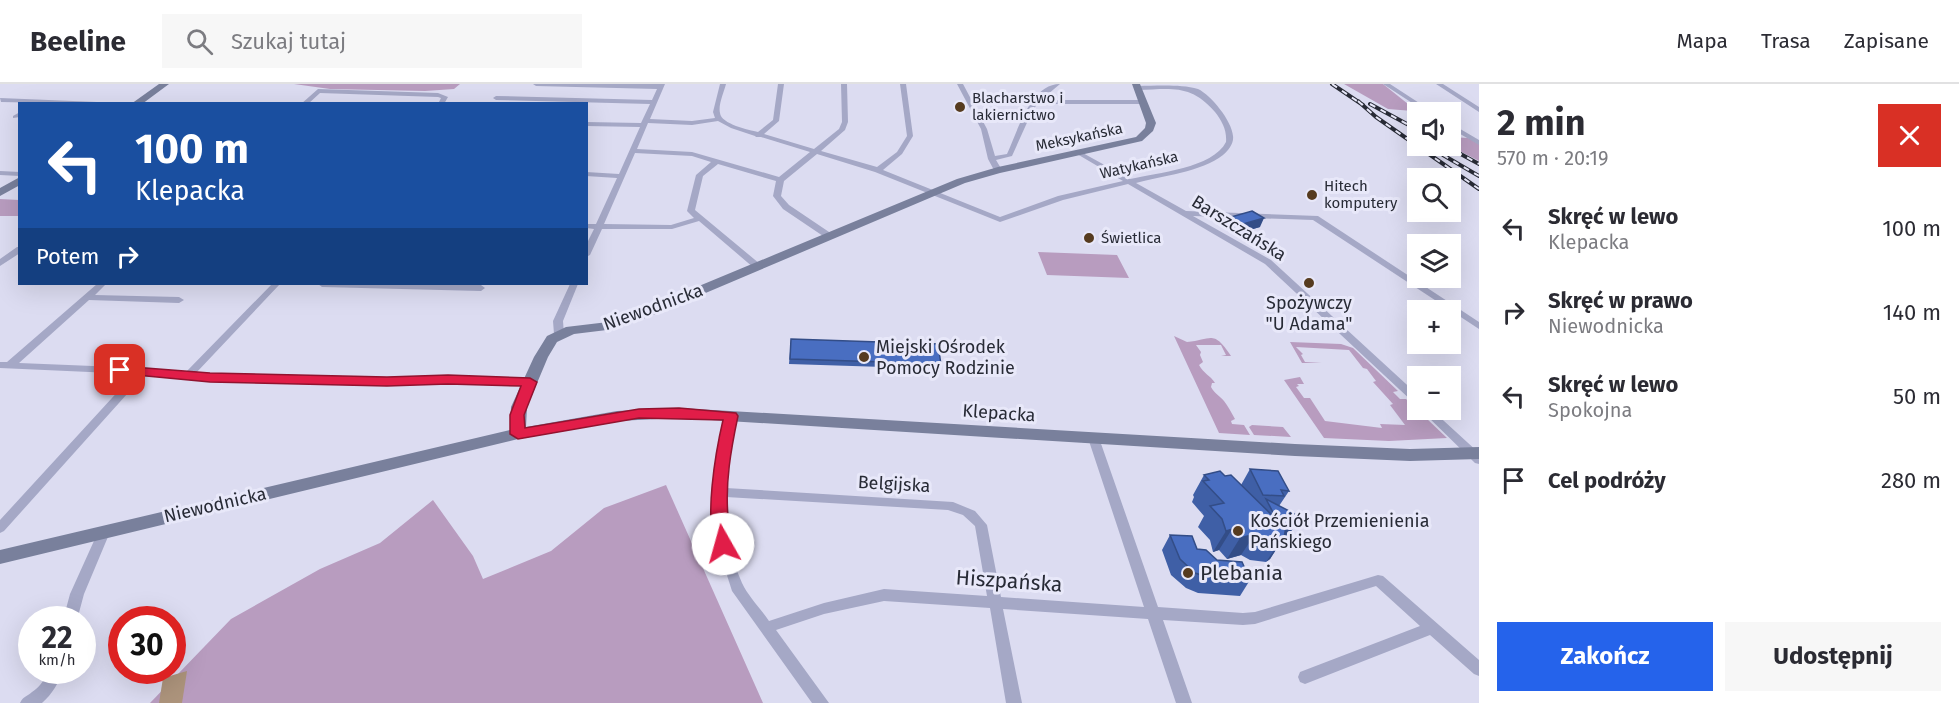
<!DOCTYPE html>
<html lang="pl">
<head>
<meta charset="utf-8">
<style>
  body { margin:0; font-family:"Fira Sans",sans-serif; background:#f7f7f7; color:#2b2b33; height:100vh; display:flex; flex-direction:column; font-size:22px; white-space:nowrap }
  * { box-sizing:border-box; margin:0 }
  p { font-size:20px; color:#7c7c81 }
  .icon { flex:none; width:33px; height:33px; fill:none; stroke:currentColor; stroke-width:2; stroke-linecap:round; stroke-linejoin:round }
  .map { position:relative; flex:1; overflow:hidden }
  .drawer { display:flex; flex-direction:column; background:#fff; width:480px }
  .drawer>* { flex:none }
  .banner { position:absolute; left:18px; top:18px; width:570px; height:183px; border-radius:0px; box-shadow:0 6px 24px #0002; background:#1a4fa0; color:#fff; overflow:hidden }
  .buttons { position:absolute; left:1407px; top:18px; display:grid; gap:12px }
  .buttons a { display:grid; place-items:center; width:54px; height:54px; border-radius:0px; background:#fff; box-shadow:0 6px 24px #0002; font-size:30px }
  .speed { position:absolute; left:18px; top:522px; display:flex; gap:12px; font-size:30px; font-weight:700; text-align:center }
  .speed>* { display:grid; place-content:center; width:78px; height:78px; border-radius:50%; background:#fff; box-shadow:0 6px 24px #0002; line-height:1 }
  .speed small { font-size:15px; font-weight:400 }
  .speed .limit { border:9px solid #d22; background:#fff; color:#111 }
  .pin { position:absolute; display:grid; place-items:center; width:51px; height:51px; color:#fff; margin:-26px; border-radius:12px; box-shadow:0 3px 9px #0006 }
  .me { position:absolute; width:66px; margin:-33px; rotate:353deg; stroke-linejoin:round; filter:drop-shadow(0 0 4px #0008) }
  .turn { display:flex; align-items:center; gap:21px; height:126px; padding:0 18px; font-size:27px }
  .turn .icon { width:78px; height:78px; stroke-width:2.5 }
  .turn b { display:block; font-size:42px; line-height:51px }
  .then { display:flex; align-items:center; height:57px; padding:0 18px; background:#0003; gap:12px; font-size:22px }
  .round { display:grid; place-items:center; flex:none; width:63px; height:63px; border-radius:0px; background:#f7f7f7 }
  .headline { display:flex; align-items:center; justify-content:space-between; height:102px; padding:0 18px }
  h1 { font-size:36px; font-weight:700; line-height:45px }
  .button { display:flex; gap:12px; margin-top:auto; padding:12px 18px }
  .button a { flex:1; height:69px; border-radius:0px; background:#2563eb; color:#fff; font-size:24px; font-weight:700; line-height:69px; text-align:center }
  .button a+a { background:#f7f7f7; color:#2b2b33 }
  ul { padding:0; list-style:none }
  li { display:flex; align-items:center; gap:18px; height:84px; padding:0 18px }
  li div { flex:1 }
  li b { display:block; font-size:22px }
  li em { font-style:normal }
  header { display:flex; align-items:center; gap:36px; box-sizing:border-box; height:84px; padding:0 30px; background:#fff; border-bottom:2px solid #e1e1e2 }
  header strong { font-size:28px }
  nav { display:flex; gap:33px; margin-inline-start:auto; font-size:21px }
  .search { width:420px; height:54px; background:#f7f7f7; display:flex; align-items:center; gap:15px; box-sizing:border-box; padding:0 21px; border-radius:0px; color:#7c7c81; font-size:22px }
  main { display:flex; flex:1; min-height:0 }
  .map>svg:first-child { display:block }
  .green { fill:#b89cbf }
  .water { fill:#ad947c }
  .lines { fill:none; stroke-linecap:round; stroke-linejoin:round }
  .street { fill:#a5a8c6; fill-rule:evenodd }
  .secondary { fill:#79809c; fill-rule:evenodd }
  .rail-casing { stroke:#282b36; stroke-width:4 }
  .rail { stroke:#e8e8f9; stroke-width:2; stroke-dasharray:6; stroke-linecap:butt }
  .wall { fill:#3f5fa6 }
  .shaded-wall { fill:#334d87 }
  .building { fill:#496ec1; stroke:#334d87; stroke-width:1.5 }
  .route { fill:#e11d48; stroke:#92132f; stroke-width:1.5 }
  .poi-dot { fill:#563b1f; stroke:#e8e8f9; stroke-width:2 }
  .labels { text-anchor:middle; stroke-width:6; stroke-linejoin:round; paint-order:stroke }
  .far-poi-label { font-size:15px; fill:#282b36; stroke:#e8e8f9; text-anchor:start }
  .far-street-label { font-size:15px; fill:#282b36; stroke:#e8e8f9 }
  .street-label { font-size:18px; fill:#282b36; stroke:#e8e8f9 }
  .poi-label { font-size:18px; fill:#282b36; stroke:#e8e8f9; text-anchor:start }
  .near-poi-label { font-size:21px; fill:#282b36; stroke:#e8e8f9; text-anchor:start }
  .near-street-label { font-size:21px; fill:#282b36; stroke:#e8e8f9 }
</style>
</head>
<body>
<header>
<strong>Beeline</strong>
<div class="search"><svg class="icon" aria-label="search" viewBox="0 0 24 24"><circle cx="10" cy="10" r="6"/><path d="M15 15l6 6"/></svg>Szukaj tutaj</div>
<nav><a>Mapa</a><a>Trasa</a><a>Zapisane</a></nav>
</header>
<main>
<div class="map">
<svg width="1479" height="619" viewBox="0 0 1479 619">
  <rect width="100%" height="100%" fill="#dcdcf1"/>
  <path class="green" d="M 294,0 L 460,0 L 454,5 L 425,7 L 330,5 Z
    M 1344,0 L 1383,0 L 1408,20 L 1425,28 L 1388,25 Z
    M 1451,53 L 1468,54 L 1479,60 L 1479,77 L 1450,62 Z
    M 0,115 L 19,116 L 19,132 L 0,132 Z
    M 1038,168 L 1117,171 L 1129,194 L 1047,191 Z
    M 1174,252 L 1187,258 C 1212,256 1213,245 1231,272 L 1221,272 L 1226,271 L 1221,261 L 1196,261 L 1201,268 L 1200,271 L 1203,278 L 1199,281 C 1204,290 1210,291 1215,299 L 1212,299 L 1211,303 C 1215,310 1220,312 1224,317 C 1228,322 1231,328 1235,335 L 1231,337 L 1232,340 L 1244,341 L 1250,351 L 1219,349 Z
    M 1290,258 L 1341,260 L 1353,264 L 1398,307 L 1393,308 L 1400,315 L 1406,315 L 1447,354 L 1389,357 L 1324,354 L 1284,296 L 1300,293 L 1304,300 L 1297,300 L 1299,302 L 1296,303 L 1304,314 L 1310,314 L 1325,337 L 1382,344 L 1380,340 L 1405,341 L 1390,321 L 1393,320 L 1373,298 L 1376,297 L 1367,285 L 1363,284 L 1349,266 L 1296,263 L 1303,270 L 1301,271 L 1305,278 L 1322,279 L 1302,279 Z
    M 1252,341 L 1283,343 L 1291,353 L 1254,351 L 1249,343 Z
    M 666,401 L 763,619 L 150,619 L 231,535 L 320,485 L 380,459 L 433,416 L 473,472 L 483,495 L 551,467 L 604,424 Z"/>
  <path class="water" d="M 187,587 L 182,619 L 159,619 L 163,594 Z"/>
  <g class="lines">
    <path class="street" d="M 533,0 L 665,0 L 650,35 L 692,37 L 715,34 L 713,28 L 720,0 L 726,0 C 724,8 718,21 720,29 C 721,40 749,46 758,48 L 773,36 L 778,0 L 784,0 L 779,37 L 764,50 L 814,65 L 839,45 L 842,38 L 841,0 L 847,0 L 848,38 L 845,46 L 821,67 L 877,83 L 897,68 L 907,52 L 900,0 L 906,0 L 913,52 L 902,70 L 883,86 L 1000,133 L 1058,112 L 1123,97 L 1077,70 L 1077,68 L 1081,68 L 1130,95 C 1157,89 1213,84 1226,58 C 1227,46 1222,37 1215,28 C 1191,0 1172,5 1138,6 L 1135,4 L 1138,2 C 1156,2 1180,0 1198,5 C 1211,11 1232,37 1233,52 C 1234,59 1229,66 1223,71 C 1202,88 1161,92 1136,99 L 1186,127 L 1318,132 L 1479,238 L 1479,245 L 1313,136 L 1193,132 L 1271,176 L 1418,311 L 1418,320 L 1414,319 L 1265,180 L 1128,100 L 1063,116 L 1000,138 L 875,88 L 817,70 L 784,97 L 781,112 L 789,121 L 832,150 L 832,154 L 826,154 L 783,125 L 773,112 L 776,97 L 718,80 L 703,92 L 695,126 L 760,180 L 760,184 L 754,184 L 699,137 L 672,145 L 602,145 L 590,171 L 586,173 L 586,161 L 594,145 L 586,144 L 586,140 L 596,140 L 617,94 L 586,92 L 586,88 L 619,90 L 640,43 L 586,42 L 586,38 L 641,39 L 650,20 L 496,16 L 493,14 L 496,12 L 652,16 L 657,5 L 536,2 ZM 718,37 L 731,44 L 755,52 L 756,53 L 761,53 L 810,68 L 779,93 L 692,68 L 637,65 L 648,39 L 692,41 ZM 635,69 L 692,72 L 711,78 L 696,91 L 687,127 L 694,134 L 671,141 L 604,140 Z
      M 957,0 L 963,0 L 987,45 L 995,72 L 1007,70 C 1018,47 1030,0 1060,0 L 1041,16 L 1144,16 L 1147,18 L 1144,20 L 1037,20 L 1030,32 L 1012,72 L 996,76 L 1002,86 L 998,88 L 995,88 L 988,75 L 981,45 Z
      M 1383,0 L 1390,0 L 1433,28 L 1426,28 Z
      M 1436,0 L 1443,0 L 1479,23 L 1479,28 Z
      M 318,5 L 438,9 L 448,13 L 444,20 L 438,20 L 441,14 L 438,13 L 320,9 L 308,20 L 301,20 Z
      M 0,14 L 97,18 L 100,20 L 1,18 Z
      M 20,28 L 20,33 L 13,34 L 13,32 Z
      M 1450,39 L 1479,56 L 1479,61 L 1450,44 Z
      M 0,87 L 20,88 L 20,92 L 0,91 Z
      M 17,163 L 20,163 L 20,169 L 0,182 L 0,175 Z
      M 97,200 L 106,200 L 95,211 L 179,213 L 184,216 L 179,219 L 89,216 L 19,279 L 142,284 L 186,288 L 272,200 L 280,200 L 196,289 L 388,295 L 448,292 L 530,295 L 535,298 L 530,301 L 448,298 L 388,301 L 210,296 L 145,290 L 4,447 L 0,449 L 0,436 L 134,290 L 0,284 L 0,278 L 7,278 Z
      M 318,200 L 481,201 L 485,204 L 481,207 L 322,203 Z
      M 570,200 L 578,200 L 563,237 L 564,250 L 559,253 L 554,250 L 553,237 Z
      M 1421,326 L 1432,326 L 1479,369 L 1479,380 L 1475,379 Z
      M 731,328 L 736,332 L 728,368 L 726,404 L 953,418 L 975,427 L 987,441 L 1001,513 L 1144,523 L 1088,354 L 1090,351 L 1098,351 L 1158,523 L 1243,529 L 1255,528 L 1378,491 L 1383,492 L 1479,576 L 1479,592 L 1474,590 L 1430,551 L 1305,600 L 1300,598 L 1298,593 L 1300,588 L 1420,542 L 1376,502 L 1255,540 L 1243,541 L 1163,536 L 1192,619 L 1176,619 L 1148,535 L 1003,525 L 1022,619 L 1006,619 L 990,524 L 884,517 L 824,530 L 776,546 L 829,619 L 812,619 L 732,507 L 717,460 L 713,430 L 716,368 L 726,332 ZM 726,413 L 948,426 L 963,431 L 975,442 L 987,512 L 884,505 L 824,519 L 769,537 C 761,525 748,512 742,499 C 730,472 725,442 726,413 Z
      M 104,443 L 108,445 L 110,448 L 84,510 L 77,536 L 63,536 L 70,510 L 98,448 L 100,445 Z
      M 49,586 L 63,586 C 59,599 52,610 42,619 L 20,619 C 23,612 27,613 32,608 C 40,603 45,595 49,586 Z"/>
    <path class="secondary" d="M 159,0 L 169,0 L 142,20 L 131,20 Z
      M 1132,0 L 1140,0 L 1156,39 L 1153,47 L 1142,57 L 1000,89 L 965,99 L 656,230 L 615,245 L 574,250 L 557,258 L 548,273 L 527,323 L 526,343 L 617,327 L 679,324 L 1295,360 L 1410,365 L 1479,363 L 1479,375 L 1410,377 L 1295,372 L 679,334 L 617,337 L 518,355 L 0,480 L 0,466 L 510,346 L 511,323 L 534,273 L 547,252 L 566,243 L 608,238 L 646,224 L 957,95 L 998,83 L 1136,53 L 1145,44 L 1146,39 Z
      M 20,93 L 20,101 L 0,112 L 0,104 Z"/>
    <g class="rail-casing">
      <path id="rail" d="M 1332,0 L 1363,21
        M 1358,17 L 1376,33 L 1479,105
        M 1370,20 L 1418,46
        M 1446,62 L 1479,80
        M 1443,71 L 1479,92"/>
    </g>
    <use href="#rail" class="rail"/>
  </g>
  <path class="wall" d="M 1231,133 L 1260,143 L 1239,149 L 1227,142 Z
    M 791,255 L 941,281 L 940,286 L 884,283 L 789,280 Z
    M 1250,385 L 1289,407 L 1279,422 L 1295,430 L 1292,435 L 1296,440 L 1282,461 L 1279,461 L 1270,475 L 1266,478 L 1250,476 L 1241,471 L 1227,475 L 1219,466 L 1213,468 L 1210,456 L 1198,443 L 1204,432 L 1192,418 L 1194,413 L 1193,411 L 1204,391 L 1225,392 L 1241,401 Z
    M 1170,451 L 1197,465 L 1250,496 L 1240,512 L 1198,509 L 1186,504 L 1171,491 L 1162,466 Z"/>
  <path class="shaded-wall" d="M 1264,134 L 1260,143 L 1239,149 L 1243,140 Z
    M 1296,440 L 1282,461 L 1279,461 L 1270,475 L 1266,478 L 1280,457 L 1286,442 Z
    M 1232,445 L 1219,466 L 1213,468 L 1226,447 Z
    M 1255,450 L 1241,471 L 1227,475 L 1240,454 Z"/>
  <path class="building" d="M 1252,127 L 1264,134 L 1243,140 L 1231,133 Z
    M 791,255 L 938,260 L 941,281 L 884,278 L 790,275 Z
    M 1250,385 L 1278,387 L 1289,407 L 1281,406 L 1284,412 L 1263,411 Z
    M 1220,387 L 1225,392 L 1231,391 L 1277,436 L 1266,415 L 1295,430 L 1288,431 L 1296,440 L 1286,442 L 1284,454 L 1280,457 L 1264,456 L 1255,450 L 1240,454 L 1232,445 L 1226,447 L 1222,435 L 1210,422 L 1224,419 L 1203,397 L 1209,396 L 1204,391 Z
    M 1170,451 L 1192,452 L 1197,465 L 1206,466 L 1217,476 L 1242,478 L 1250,496 L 1208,493 L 1195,489 L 1180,475 Z"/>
  <path class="route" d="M 120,282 L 210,289 L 387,293 L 448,291 L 530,294 L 537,298 L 524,331 L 525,344 L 639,325 L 679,324 L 736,329 L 738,332 C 731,365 725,399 728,432 C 728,442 734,456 729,465 L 723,467 L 717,465 C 703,438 716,366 723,336 L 639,334 L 518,355 L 510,350 L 510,331 L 521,302 L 448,300 L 387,302 L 210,298 L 115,289 L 113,286 L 115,283 Z"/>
  <g class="poi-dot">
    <circle cx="960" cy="23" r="6"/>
    <circle cx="1312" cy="111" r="6"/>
    <circle cx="1089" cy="154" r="6"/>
    <circle cx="1309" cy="199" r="6"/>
    <circle cx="864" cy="273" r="6"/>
    <circle cx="1238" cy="447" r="6"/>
    <circle cx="1188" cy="489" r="6"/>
  </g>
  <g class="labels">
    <g class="far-poi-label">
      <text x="972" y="19">Blacharstwo i<tspan x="972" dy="17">lakiernictwo</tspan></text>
      <text x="1324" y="107">Hitech<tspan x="1324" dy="17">komputery</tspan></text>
      <text x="1101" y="159">Świetlica</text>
    </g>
    <g class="far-street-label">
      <text transform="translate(1079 53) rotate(-12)" y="5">Meksykańska</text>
      <text transform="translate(1139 81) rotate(-13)" y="5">Watykańska</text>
    </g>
    <g class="street-label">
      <text transform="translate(1239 144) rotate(32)" y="6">Barszczańska</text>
      <text transform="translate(653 223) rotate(-20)" y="6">Niewodnicka</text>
      <text transform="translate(999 329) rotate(4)" y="6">Klepacka</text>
      <text transform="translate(894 400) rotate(3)" y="6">Belgijska</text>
      <text transform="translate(215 421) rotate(-13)" y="6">Niewodnicka</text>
    </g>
    <g class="poi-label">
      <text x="1309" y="225" text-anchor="middle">Spożywczy<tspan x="1309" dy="21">"U Adama"</tspan></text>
      <text x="876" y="269">Miejski Ośrodek<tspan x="876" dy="21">Pomocy Rodzinie</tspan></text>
      <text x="1250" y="443">Kościół Przemienienia<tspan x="1250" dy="21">Pańskiego</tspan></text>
    </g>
    <g class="near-poi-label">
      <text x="1200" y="496">Plebania</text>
    </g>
    <g class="near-street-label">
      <text transform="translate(1009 497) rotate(4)" y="7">Hiszpańska</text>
    </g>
  </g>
</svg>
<div class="buttons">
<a><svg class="icon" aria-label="sound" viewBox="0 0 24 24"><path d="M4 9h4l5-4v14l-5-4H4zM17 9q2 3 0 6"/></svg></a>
<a><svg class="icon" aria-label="search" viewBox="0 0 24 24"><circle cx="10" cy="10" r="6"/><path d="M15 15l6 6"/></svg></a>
<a><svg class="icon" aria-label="layers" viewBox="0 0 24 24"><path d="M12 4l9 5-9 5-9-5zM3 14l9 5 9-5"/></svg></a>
<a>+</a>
<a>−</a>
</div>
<div class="speed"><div>22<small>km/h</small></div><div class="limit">30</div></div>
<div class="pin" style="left:120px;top:286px;background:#d93025"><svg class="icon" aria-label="arrive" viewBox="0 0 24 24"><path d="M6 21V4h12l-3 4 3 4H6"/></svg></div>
<svg class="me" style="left:723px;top:460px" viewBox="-20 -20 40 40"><circle r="19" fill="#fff"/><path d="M0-13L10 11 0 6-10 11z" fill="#e11d48"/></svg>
<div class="banner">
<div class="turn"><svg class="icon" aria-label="left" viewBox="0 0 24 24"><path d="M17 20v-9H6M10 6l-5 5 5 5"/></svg><div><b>100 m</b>Klepacka</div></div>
<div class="then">Potem<svg class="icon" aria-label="right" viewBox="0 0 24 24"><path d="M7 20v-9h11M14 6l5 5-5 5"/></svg></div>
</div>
</div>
<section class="drawer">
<div class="headline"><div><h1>2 min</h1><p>570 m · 20:19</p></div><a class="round" style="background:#d93025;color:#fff"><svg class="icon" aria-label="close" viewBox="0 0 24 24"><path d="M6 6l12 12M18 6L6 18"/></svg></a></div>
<ul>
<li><svg class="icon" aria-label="left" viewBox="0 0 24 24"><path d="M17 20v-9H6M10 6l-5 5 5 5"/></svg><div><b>Skręć w lewo</b><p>Klepacka</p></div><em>100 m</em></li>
<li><svg class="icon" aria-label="right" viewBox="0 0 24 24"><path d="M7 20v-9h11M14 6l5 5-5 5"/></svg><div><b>Skręć w prawo</b><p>Niewodnicka</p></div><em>140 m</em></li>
<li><svg class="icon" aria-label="left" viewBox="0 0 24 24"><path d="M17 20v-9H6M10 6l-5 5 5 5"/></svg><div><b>Skręć w lewo</b><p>Spokojna</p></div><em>50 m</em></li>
<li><svg class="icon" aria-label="arrive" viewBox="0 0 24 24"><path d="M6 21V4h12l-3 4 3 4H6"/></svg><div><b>Cel podróży</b></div><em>280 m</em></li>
</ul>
<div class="button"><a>Zakończ</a><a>Udostępnij</a></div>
</section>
</main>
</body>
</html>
